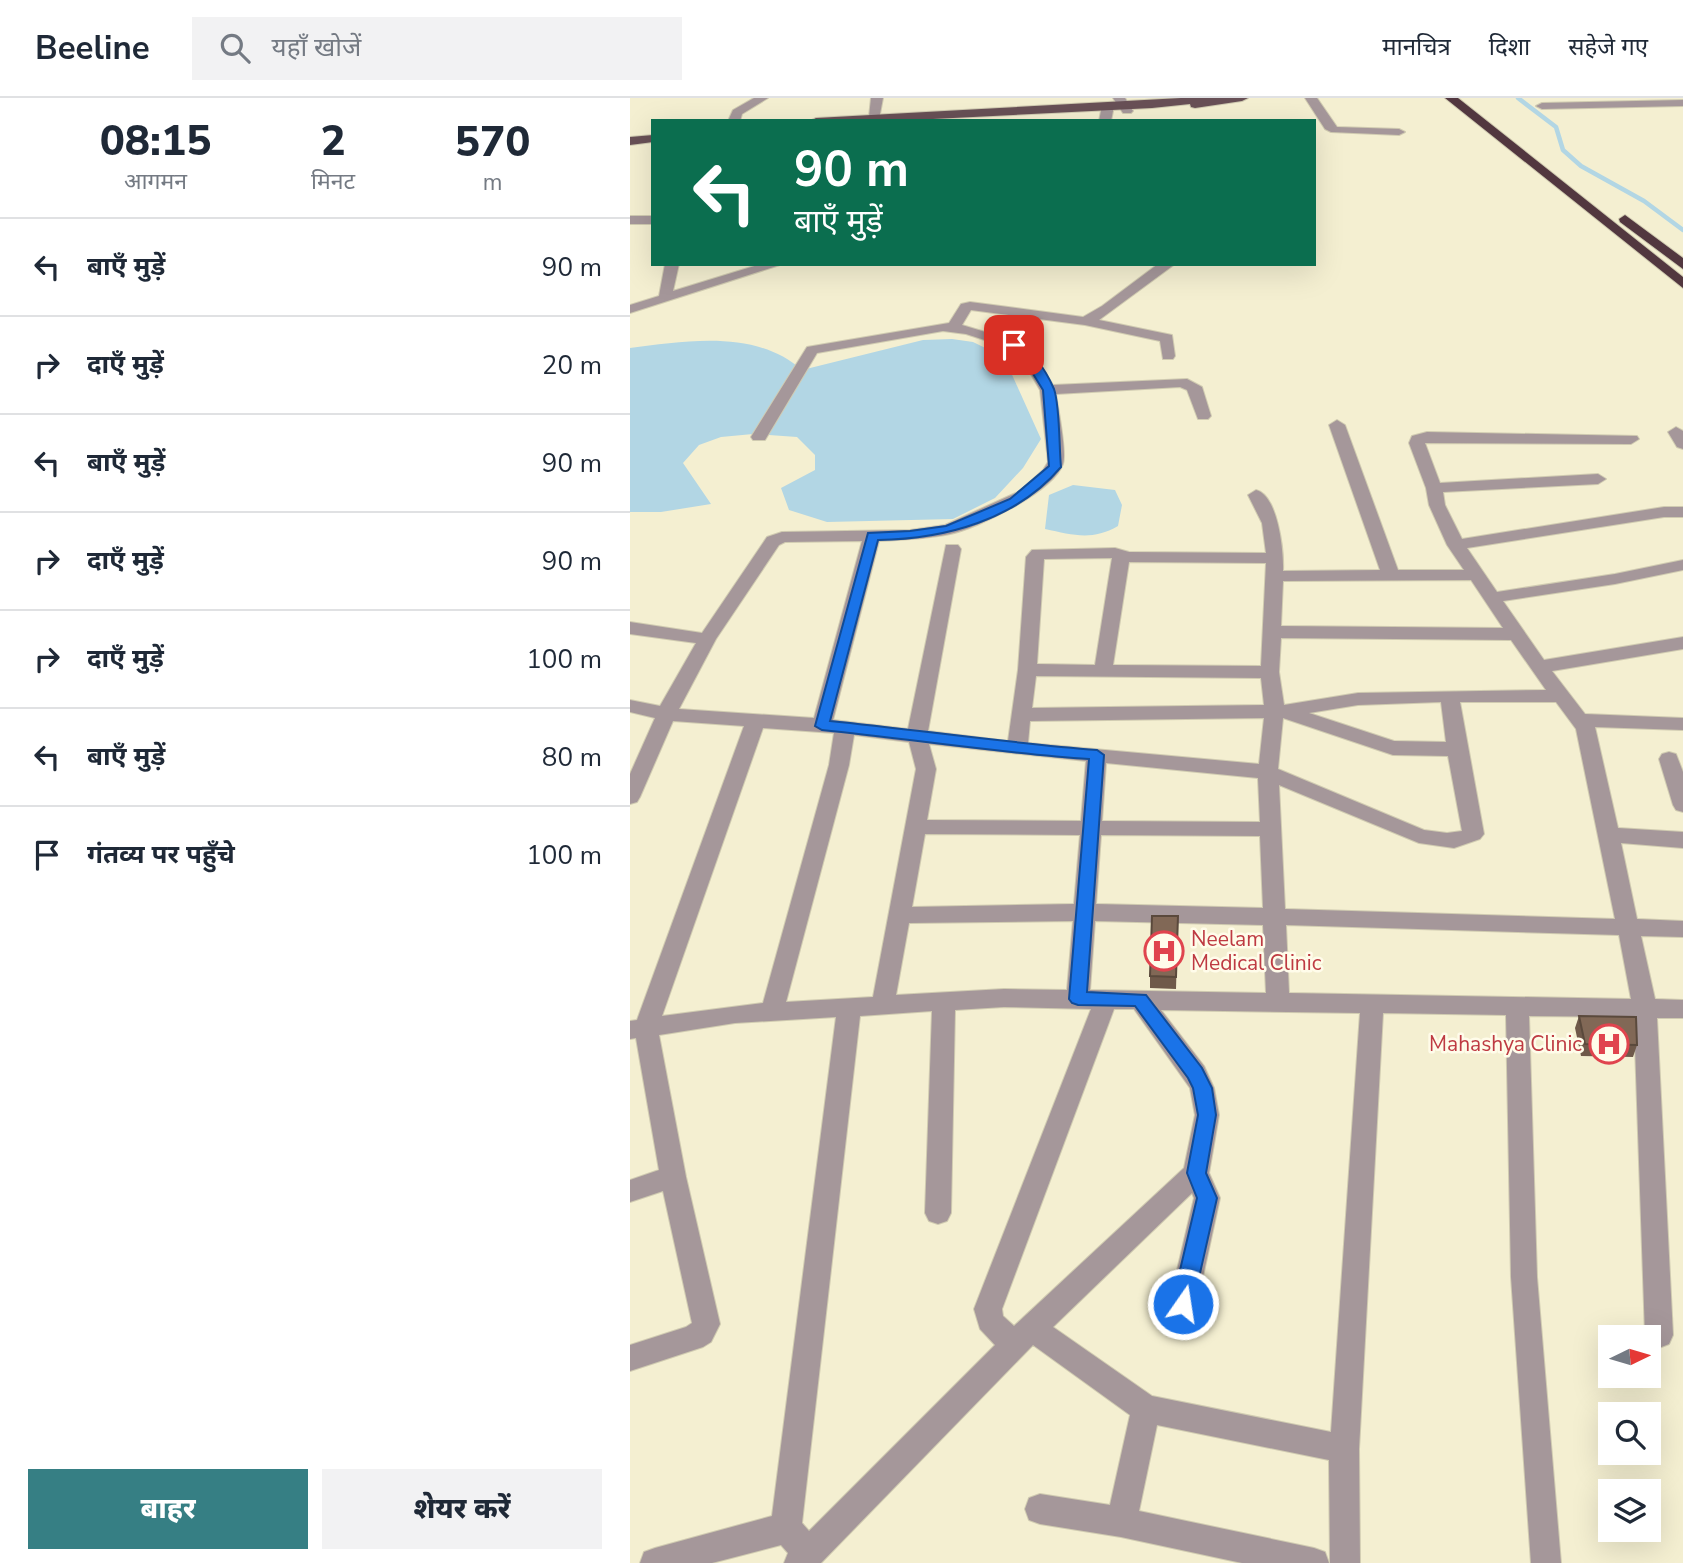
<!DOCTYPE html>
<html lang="hi">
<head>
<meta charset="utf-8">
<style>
  body { margin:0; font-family:"Nunito Sans","Noto Sans Devanagari",sans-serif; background:#f2f2f3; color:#1f2937; height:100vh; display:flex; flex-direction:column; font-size:26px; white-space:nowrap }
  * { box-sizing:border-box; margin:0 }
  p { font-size:23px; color:#747a83 }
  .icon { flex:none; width:38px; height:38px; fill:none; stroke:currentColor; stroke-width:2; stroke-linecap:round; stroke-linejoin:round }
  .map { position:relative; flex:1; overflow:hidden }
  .sheet { display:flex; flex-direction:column; background:#fff; width:630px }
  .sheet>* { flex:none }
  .top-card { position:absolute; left:21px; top:21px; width:665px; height:147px; border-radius:0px; box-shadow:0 7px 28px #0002; background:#0b6e4f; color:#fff; overflow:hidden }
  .needle { width:46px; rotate:85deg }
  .controls { position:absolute; left:968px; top:1227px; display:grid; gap:14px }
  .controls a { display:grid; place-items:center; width:63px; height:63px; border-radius:0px; background:#fff; box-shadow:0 7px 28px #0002; font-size:35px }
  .pin { position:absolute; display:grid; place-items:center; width:60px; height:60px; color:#fff; margin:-30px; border-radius:14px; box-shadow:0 4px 10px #0006 }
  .me { position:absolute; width:77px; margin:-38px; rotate:13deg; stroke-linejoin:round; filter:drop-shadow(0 0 5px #0008) }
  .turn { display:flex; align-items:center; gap:24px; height:147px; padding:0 28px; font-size:32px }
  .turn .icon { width:91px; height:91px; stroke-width:2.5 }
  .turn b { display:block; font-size:49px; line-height:60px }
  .eta { display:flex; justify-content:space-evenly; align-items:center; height:119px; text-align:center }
  .eta b { font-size:42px; font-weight:800; line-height:49px }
  .button { display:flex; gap:14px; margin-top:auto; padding:14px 28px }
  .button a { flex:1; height:80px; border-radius:0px; background:#367f84; color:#fff; font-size:28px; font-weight:800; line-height:80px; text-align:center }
  .button a+a { background:#f2f2f3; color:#1f2937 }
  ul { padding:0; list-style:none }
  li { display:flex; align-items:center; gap:21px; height:98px; padding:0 28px; border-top:2px solid #e0e1e3 }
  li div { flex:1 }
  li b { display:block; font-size:26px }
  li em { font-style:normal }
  header { display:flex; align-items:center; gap:42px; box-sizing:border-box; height:98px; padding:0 35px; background:#fff; border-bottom:2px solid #e0e1e3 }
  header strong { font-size:33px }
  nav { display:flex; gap:38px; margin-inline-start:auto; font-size:24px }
  .search { width:490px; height:63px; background:#f2f2f3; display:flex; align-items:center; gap:18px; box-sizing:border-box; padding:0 24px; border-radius:0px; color:#747a83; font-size:26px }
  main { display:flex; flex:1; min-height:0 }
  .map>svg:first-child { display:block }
  .water { fill:#b2d6e4 }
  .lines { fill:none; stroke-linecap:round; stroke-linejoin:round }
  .stream { stroke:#b2d6e4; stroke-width:4.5 }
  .minor-casing { stroke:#d0cbb1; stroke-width:2 }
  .major-casing { stroke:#d0cbb1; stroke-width:2 }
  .highway-casing { stroke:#d0cbb1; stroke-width:2 }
  .minor { fill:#a5979a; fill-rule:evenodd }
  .major { fill:#685056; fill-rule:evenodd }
  .highway { fill:#52373f; fill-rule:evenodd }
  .wall { fill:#6f594a }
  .building { fill:#816856; stroke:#5a493c; stroke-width:2 }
  .route { fill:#1a73e8; stroke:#114b97; stroke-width:2 }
  .labels { text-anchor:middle; stroke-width:5; stroke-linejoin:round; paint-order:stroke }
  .health-label { font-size:21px; fill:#be3a42; stroke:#fffcea; text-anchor:start }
</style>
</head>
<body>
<header>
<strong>Beeline</strong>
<div class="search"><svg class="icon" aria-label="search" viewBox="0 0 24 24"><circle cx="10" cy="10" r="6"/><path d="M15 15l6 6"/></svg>यहाँ खोजें</div>
<nav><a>मानचित्र</a><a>दिशा</a><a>सहेजे गए</a></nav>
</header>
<main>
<section class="sheet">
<div class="eta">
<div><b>08:15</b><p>आगमन</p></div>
<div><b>2</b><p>मिनट</p></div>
<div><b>570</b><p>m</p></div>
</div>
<ul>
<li><svg class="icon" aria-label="left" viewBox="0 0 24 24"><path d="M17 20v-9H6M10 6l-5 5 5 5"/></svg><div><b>बाएँ मुड़ें</b></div><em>90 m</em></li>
<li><svg class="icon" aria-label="right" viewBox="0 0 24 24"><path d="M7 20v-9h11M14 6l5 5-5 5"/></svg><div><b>दाएँ मुड़ें</b></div><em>20 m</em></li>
<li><svg class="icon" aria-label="left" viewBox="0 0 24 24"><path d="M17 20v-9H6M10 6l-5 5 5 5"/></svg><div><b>बाएँ मुड़ें</b></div><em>90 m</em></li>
<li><svg class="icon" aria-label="right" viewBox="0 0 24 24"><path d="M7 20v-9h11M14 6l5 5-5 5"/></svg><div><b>दाएँ मुड़ें</b></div><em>90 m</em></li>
<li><svg class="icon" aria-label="right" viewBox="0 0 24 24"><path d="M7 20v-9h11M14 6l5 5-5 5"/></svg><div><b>दाएँ मुड़ें</b></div><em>100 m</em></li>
<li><svg class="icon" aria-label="left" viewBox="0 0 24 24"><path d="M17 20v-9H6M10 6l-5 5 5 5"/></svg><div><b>बाएँ मुड़ें</b></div><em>80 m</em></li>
<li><svg class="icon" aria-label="arrive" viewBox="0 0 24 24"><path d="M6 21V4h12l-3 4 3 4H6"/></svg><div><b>गंतव्य पर पहुँचे</b></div><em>100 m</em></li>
</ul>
<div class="button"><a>बाहर</a><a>शेयर करें</a></div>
</section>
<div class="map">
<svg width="1053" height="1465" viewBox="0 0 1053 1465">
  <rect width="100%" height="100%" fill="#f4efd1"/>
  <path class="water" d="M 322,241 L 343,244 L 374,259 L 411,341 L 393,370 L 365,400 L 323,421 L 197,424 L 159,412 L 151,390 L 185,372 L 185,357 L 167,339 L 123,336 L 91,339 L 69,347 L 53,365 L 81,406 L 31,414 L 0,414 L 0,250 C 56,243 126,231 172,272 L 293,242 Z
    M 443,387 L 485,392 L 492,407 L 488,428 C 462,443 443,437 415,431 L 419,397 Z"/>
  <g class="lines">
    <path class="stream" d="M 888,0 L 926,29 L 933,52 L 951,68 L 1014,103 L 1053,132"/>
    <g class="minor-casing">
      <path id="minor" d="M 124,0 L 138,0 L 112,16 L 110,23 L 98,23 L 103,12 Z
        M 241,0 L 253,0 L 249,21 L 239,19 Z
        M 483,0 L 495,0 L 503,13 L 501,15 L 493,15 Z
        M 675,0 L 687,0 L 707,29 L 769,31 L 775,34 L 769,37 L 701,34 L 695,31 Z
        M 1053,2 L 1053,8 L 912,11 L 906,8 L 912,5 Z
        M 478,5 L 484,8 L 481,23 L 469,23 L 472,8 Z
        M 0,118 L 23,118 L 23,126 L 0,126 Z
        M 35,166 L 49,166 L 43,193 L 131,166 L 153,166 L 0,215 L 0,207 L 29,198 Z
        M 528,166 L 545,166 L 469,222 L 542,237 L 545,258 L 543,261 L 533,261 L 530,243 L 455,227 L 341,212 L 332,227 L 389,244 L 402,253 L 423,287 L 557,281 L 572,289 L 581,318 L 578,321 L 568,321 L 557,292 L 550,289 L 426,296 C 428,312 437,353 433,366 C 423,394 348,430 320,436 C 296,441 273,442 249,443 L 203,622 L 278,631 L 316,447 L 328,447 L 331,451 L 298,633 L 378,643 L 388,572 L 396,459 L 402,452 L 485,450 L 499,454 L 636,455 L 632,425 L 618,397 L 626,392 C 648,397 654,454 653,473 L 750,472 L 699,327 L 707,322 L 715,327 L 768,472 L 834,472 L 817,447 L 799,407 L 796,390 L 779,345 L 782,338 L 797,334 L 1007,338 L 1009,341 L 1001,346 L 795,345 L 810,385 L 968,376 L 976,381 L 968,386 L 813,394 L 815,407 L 832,441 L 1034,409 L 1053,409 L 1053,419 L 1034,419 L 837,450 L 867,494 L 985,476 L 1053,462 L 1053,472 L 985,486 L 873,503 L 914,562 L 1053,539 L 1053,551 L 922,573 L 955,616 L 1053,620 L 1053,632 L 965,629 L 988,730 L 1053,734 L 1053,750 L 991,745 L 1007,821 L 1053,823 L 1053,839 L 1011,838 L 1025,901 L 1053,902 L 1053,920 L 1027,920 L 1043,1237 L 1039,1246 L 1029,1250 L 1019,1246 L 1018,1239 L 1015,1237 L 1004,919 L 899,918 L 907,1179 L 931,1465 L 901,1465 L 881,1179 L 876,917 L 753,915 L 729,1351 L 730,1465 L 700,1465 L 699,1362 L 527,1327 L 509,1413 L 684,1450 L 695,1454 L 699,1465 L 612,1465 L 491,1439 L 410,1426 L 399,1422 L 395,1411 L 399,1400 L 410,1396 L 480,1407 L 500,1317 L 403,1247 L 191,1465 L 154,1465 L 158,1455 L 151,1447 L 82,1465 L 10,1465 L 14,1454 L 25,1450 L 142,1418 L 206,919 L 105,925 L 29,937 L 56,1079 L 90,1226 L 81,1244 L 73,1249 L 0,1273 L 0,1247 L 56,1229 L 62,1225 L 33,1093 L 0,1104 L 0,1082 L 29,1072 L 6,940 L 0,941 L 0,923 L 7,922 L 114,628 L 43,623 L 10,699 L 7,704 L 0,706 L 0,676 L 25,620 L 0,614 L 0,602 L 30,608 L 66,545 L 0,536 L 0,524 L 72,535 L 137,439 L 152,434 L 280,432 L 315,427 L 390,393 L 413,372 L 418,364 L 410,292 L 391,259 L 379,250 L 336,236 L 313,233 L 187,255 L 135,342 L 123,342 L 121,339 L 177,249 L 319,225 L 331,206 L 340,204 L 453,219 L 472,208 ZM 232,443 L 184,620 L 49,611 L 86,541 L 149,447 L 155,444 ZM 482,460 L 465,567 L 407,566 L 414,461 ZM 499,464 L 636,465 L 631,568 L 483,567 ZM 841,482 L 873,530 L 651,528 L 653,483 ZM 651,540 L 881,542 L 916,592 L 728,595 L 654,607 L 649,574 ZM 406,578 L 631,580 L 634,607 L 402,610 ZM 811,604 L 816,644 L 764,643 L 679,615 L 728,607 ZM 830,604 L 926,604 L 946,631 L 985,821 L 655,811 L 649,687 L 789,745 L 824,750 L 850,741 L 854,736 ZM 634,620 L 629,666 L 398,645 L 400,623 ZM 653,620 L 763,657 L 818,658 L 832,733 L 817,735 L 794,732 L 648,671 ZM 133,630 L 204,635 L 199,667 L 133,905 L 32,918 ZM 224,637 L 279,644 L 286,671 L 243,899 L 156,904 L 219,667 ZM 299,646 L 456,663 L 451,723 L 297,722 L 306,671 ZM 476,665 L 628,680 L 630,724 L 472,723 ZM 295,736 L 450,737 L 444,806 L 282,809 ZM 471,737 L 630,738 L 633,810 L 466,806 ZM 443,823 L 437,892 L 374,891 L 266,897 L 279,825 ZM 465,823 L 633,827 L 636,895 L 460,892 ZM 656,827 L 989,837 L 1001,901 L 659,895 ZM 374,909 L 461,911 L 344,1211 L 350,1231 L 365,1247 L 179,1433 L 172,1425 L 230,918 L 302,913 L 295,1115 L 299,1123 L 308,1126 L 317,1123 L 321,1115 L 325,912 ZM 484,911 L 504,911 L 560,990 L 565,1017 L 554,1070 L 384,1228 L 373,1218 L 372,1211 ZM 531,912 L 730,915 L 701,1334 L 522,1298 L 423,1229 L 562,1095 L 564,1100 L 539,1206 L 543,1215 L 553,1219 L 563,1215 L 567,1206 L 590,1100 L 579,1075 L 589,1017 L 584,990 L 574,968 Z
        M 1046,329 L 1053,333 L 1053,351 L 1047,349 L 1038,334 Z
        M 1039,654 L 1046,656 L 1053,674 L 1053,714 L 1046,712 L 1043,707 L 1029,661 L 1032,656 Z"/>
    </g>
    <g class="major-casing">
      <path id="major" d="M 551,0 L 618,0 L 612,3 L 565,10 L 561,9 L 560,6 L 522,10 L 263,23 L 180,23 L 186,20 Z
        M 23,37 L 23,44 L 0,47 L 0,39 Z"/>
    </g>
    <g class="highway-casing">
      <path id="highway" d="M 815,0 L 828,0 L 1053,179 L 1053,190 Z
        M 995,117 L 1053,160 L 1053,171 L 990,124 L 989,121 Z"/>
    </g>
    <use href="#minor" class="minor"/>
    <use href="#major" class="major"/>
    <use href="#highway" class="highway"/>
  </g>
  <path class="wall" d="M 548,818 L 546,891 L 520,890 L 520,878 Z
    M 949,918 L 1007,947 L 1003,959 L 951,958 L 945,930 Z"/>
  <path class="building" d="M 522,818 L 548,818 L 546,879 L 520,878 Z
    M 949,918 L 1006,919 L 1007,947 L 955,946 Z"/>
  <path class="route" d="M 380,245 C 399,243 417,275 424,291 C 430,308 429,350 431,369 C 386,422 315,441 248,442 L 200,623 C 289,632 378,645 467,652 L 474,657 L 457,894 L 516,897 L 572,970 L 582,990 L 586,1017 L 576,1075 L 587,1100 L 563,1206 L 560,1212 L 553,1215 L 545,1212 L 542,1206 L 567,1100 L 557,1075 L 568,1017 L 563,990 L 558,980 L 505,908 L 448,907 L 442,905 L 439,901 L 459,661 C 369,655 281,641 192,632 L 185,628 L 238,435 L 280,433 L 316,428 L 380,401 L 419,368 L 413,292 L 392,258 L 378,247 Z"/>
  <defs>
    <g id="hospital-ring" transform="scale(2.0125)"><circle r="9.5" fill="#fffcea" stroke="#e0444e" stroke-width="1.5"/><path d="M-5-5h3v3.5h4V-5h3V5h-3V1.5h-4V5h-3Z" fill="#e0444e"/></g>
  </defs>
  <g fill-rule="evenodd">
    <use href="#hospital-ring" x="534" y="853"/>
    <use href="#hospital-ring" x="979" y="946"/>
  </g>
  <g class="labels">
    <g class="health-label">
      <text x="561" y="848">Neelam<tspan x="561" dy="24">Medical Clinic</tspan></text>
      <text x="952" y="953" text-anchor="end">Mahashya Clinic</text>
    </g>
  </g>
</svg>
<div class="controls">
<a><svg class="needle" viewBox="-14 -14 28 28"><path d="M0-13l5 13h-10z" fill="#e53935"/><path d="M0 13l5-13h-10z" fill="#747a83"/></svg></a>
<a><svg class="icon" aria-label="search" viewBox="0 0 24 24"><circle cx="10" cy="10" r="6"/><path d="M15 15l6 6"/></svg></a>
<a><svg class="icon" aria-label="layers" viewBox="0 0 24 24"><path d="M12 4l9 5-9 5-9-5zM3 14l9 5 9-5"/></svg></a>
</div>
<div class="pin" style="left:384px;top:247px;background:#d93025"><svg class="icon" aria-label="arrive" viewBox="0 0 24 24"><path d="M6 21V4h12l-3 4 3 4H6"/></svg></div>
<svg class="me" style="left:553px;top:1206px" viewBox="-20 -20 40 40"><circle r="17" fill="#1a73e8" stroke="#fff" stroke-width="3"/><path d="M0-11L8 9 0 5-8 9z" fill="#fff"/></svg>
<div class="top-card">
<div class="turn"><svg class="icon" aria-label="left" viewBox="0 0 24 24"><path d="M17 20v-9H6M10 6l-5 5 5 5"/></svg><div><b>90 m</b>बाएँ मुड़ें</div></div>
</div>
</div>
</main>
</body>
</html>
